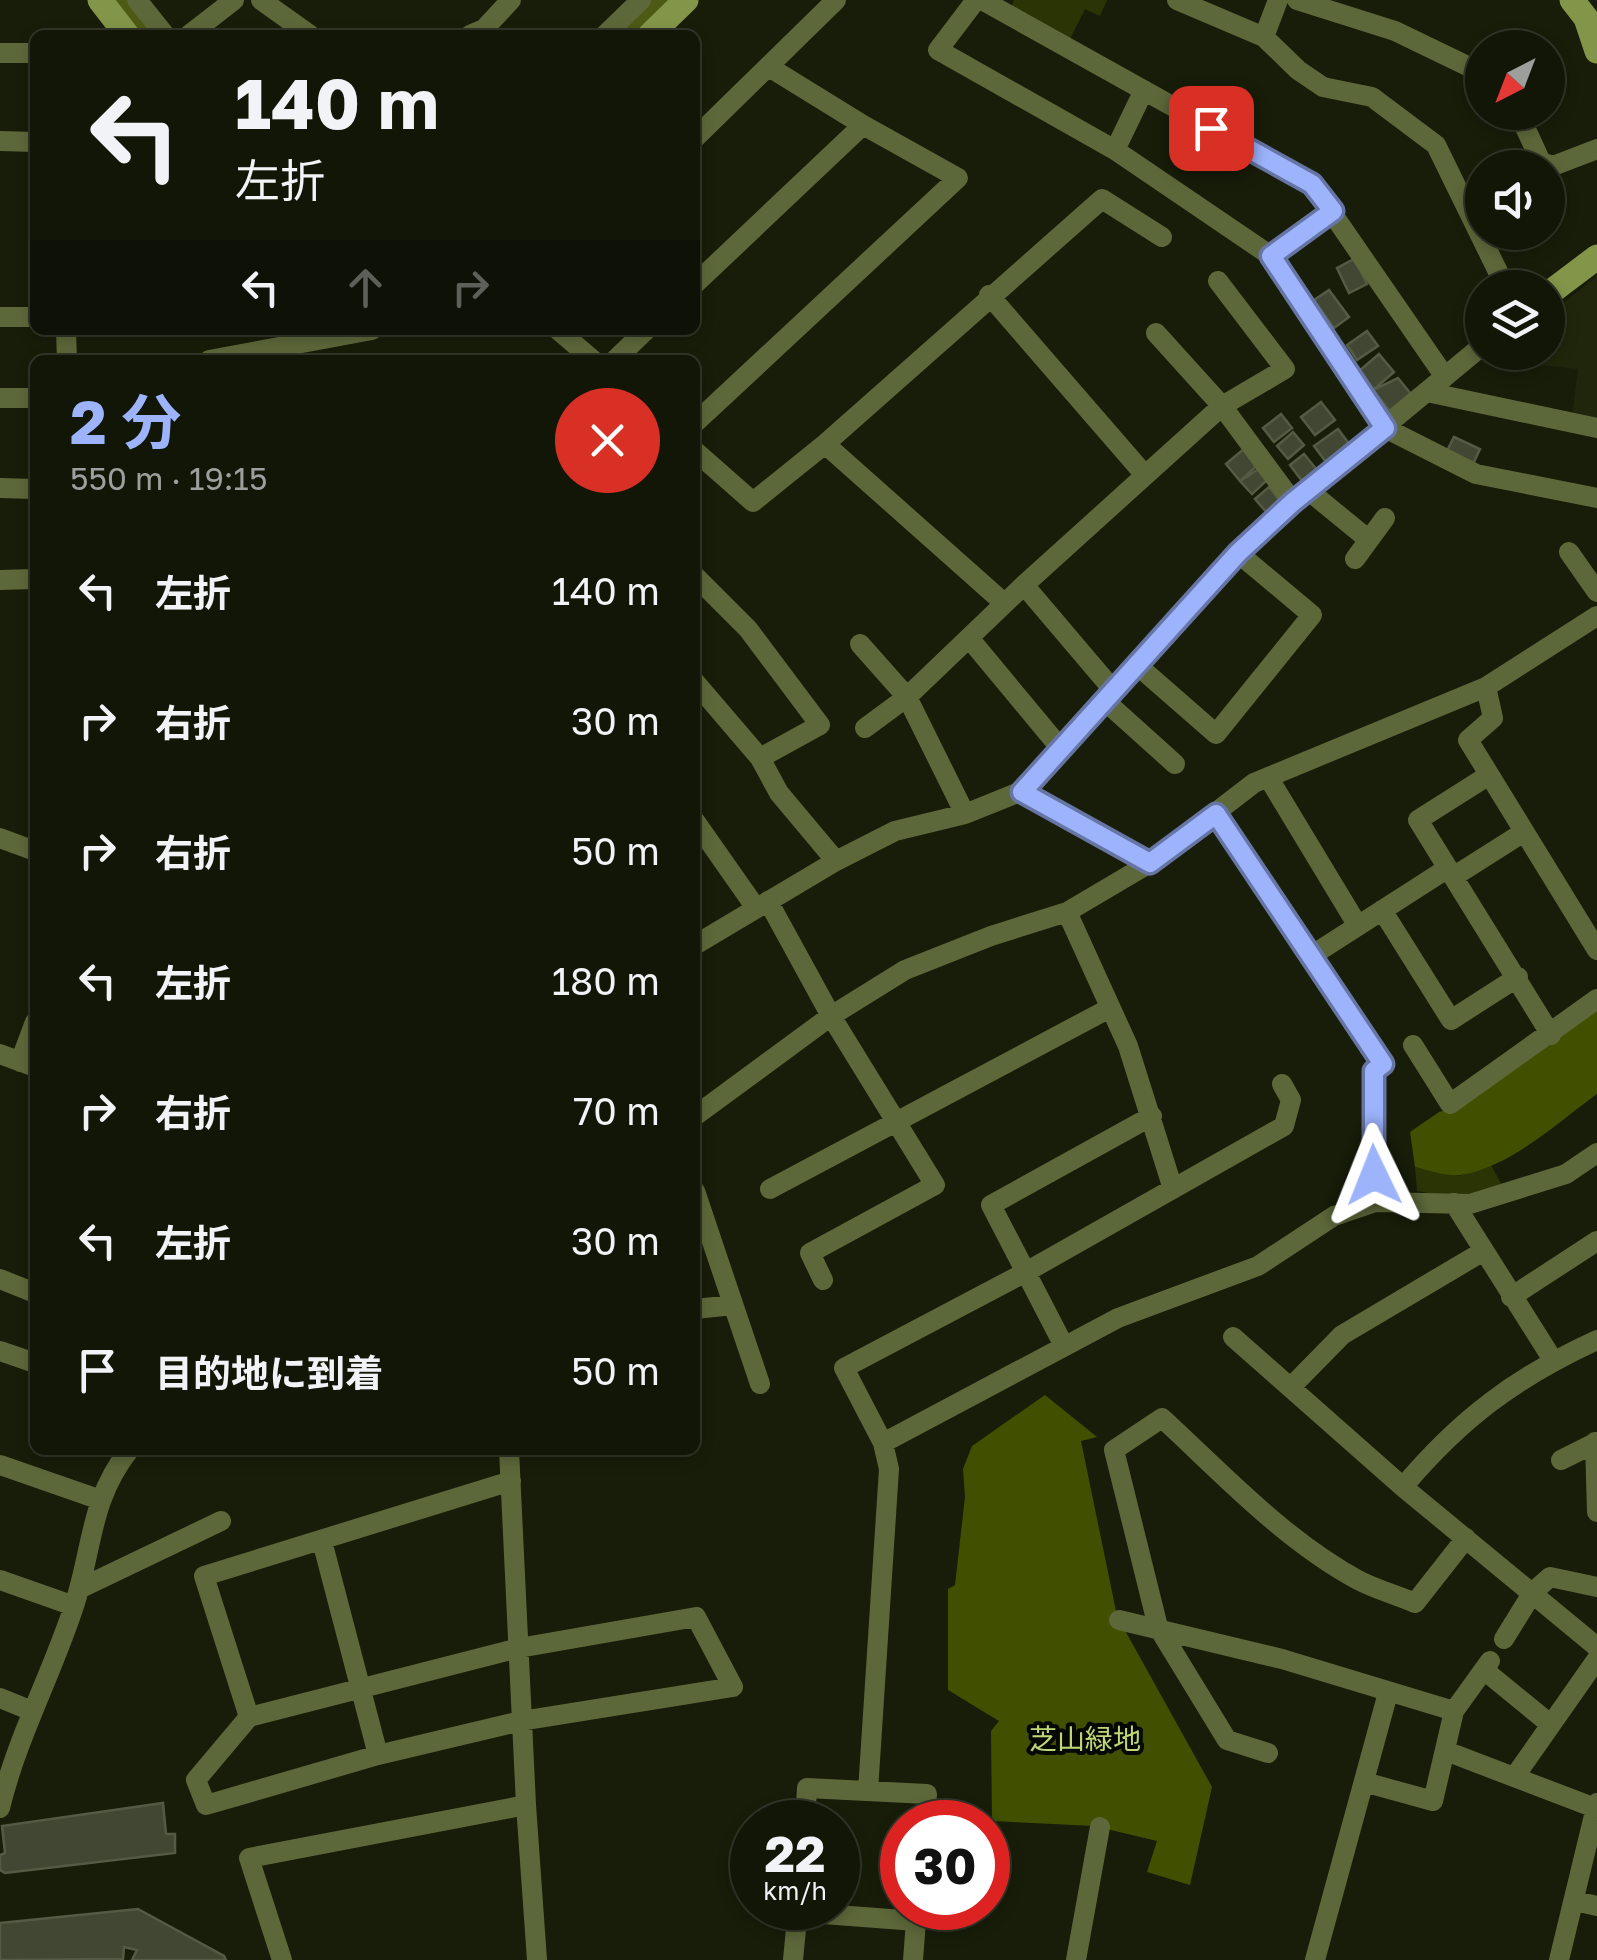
<!DOCTYPE html>
<html lang="ja">
<head>
<meta charset="utf-8">
<style>
  body { margin:0; font-family:"Golos Text","Noto Sans JP",sans-serif; background:#1b1f11; color:#f1f3f6; height:100vh; display:flex; flex-direction:column; font-size:38px; white-space:nowrap }
  * { box-sizing:border-box; margin:0 }
  p { font-size:32px; color:#9c9f9b }
  .icon { flex:none; width:55px; height:55px; fill:none; stroke:currentColor; stroke-width:2; stroke-linecap:round; stroke-linejoin:round }
  .map { position:relative; flex:1; overflow:hidden }
  .sheet { position:absolute; left:30px; top:355px; width:670px; height:1100px; display:flex; flex-direction:column; background:#121607; border-radius:15px; box-shadow:0 5px 15px #0003,0 0 0 2px #313528 }
  .sheet>* { flex:none }
  .top-card { position:absolute; left:30px; top:30px; width:670px; height:305px; border-radius:15px; box-shadow:0 5px 15px #0003,0 0 0 2px #313528; background:#121607; color:#f1f3f6; overflow:hidden }
  .needle { width:65px; rotate:222deg }
  .fabs { position:absolute; left:1465px; top:30px; display:grid; gap:20px }
  .fabs a { display:grid; place-items:center; width:100px; height:100px; border-radius:50%; background:#121607; box-shadow:0 5px 15px #0003,0 0 0 2px #313528; font-size:50px }
  .speed { position:absolute; left:730px; top:1800px; display:flex; gap:20px; font-size:50px; font-weight:700; text-align:center }
  .speed>* { display:grid; place-content:center; width:130px; height:130px; border-radius:50%; background:#121607; box-shadow:0 5px 15px #0003,0 0 0 2px #313528; line-height:1 }
  .speed small { font-size:25px; font-weight:400 }
  .speed .limit { border:15px solid #d22; background:#fff; color:#111 }
  .pin { position:absolute; display:grid; place-items:center; width:85px; height:85px; color:#fff; margin:-42px; border-radius:20px; box-shadow:0 5px 15px #0006 }
  .me { position:absolute; width:110px; margin:-55px; rotate:358deg; stroke-linejoin:round; filter:drop-shadow(0 0 8px #0008) }
  .turn { display:flex; align-items:center; gap:35px; height:210px; padding:0 40px; font-size:45px }
  .turn .icon { width:130px; height:130px; stroke-width:2.5 }
  .turn b { display:block; font-size:70px; line-height:85px }
  .lanes { display:flex; align-items:center; height:95px; padding:0 40px; background:#0003; justify-content:center; gap:50px; direction:ltr }
  .lanes .off { opacity:.35 }
  .round { display:grid; place-items:center; flex:none; width:105px; height:105px; border-radius:52px; background:#1b1f11 }
  .headline { display:flex; align-items:center; justify-content:space-between; height:170px; padding:0 40px }
  h1 { font-size:60px; font-weight:700; line-height:75px; color:#9db4fd }
  ul { padding:0; list-style:none }
  li { display:flex; align-items:center; gap:30px; height:130px; padding:0 40px }
  li div { flex:1 }
  li b { display:block; font-size:38px }
  li em { font-style:normal }
  .map>svg:first-child { display:block }
  .built { fill:#20260b }
  .green { fill:#2b3404 }
  .forest { fill:#414f01 }
  .lines { fill:none; stroke-linecap:round; stroke-linejoin:round }
  .river { stroke:#4c5a13; stroke-width:35 }
  .building { fill:#414732; stroke:#545b44; stroke-width:2.5 }
  .street { stroke:#5d683a; stroke-width:20 }
  .secondary { stroke:#839548; stroke-width:25 }
  .route-casing { stroke:#6675a4; stroke-width:25 }
  .route { stroke:#9db4fd; stroke-width:18 }
  .labels { text-anchor:middle; stroke-width:8; stroke-linejoin:round; paint-order:stroke }
  .park-label { font-size:28px; fill:#bfd777; stroke:#050702 }
</style>
</head>
<body>
<div class="map">
<svg width="1597" height="1960" viewBox="0 0 1597 1960">
  <rect width="100%" height="100%" fill="#181d09"/>
  <path class="built" d="M 1597,276 L 1597,421 L 1572,416 L 1578,369 L 1540,365 L 1539,353 L 1548,352 L 1548,316 Z"/>
  <path class="green" d="M 1014,0 L 1107,0 L 1100,16 L 1085,9 L 1069,41 L 1011,7 Z
    M 1491,1165 L 1503,1187 L 1454,1198 L 1417,1191 L 1415,1167 L 1459,1176 Z"/>
  <path class="forest" d="M 1597,1005 L 1597,1094 C 1558,1122 1511,1167 1461,1175 C 1448,1177 1428,1170 1415,1167 L 1410,1132 L 1439,1112 L 1452,1108 Z
    M 1045,1395 L 1097,1437 L 1081,1441 L 1117,1616 L 1212,1787 L 1190,1885 L 1147,1872 L 1157,1841 L 1094,1826 L 992,1821 L 991,1731 L 999,1721 L 948,1690 L 948,1589 L 955,1585 L 965,1497 L 963,1469 L 972,1446 Z"/>
  <g class="lines">
    <path class="river" d="M 117,0 L 147,35
      M 629,35 L 664,0"/>
  </g>
  <path class="building" d="M 1354,259 L 1367,284 L 1349,293 L 1337,268 Z
    M 1329,290 L 1349,317 L 1334,328 L 1314,300 Z
    M 1367,331 L 1378,346 L 1357,360 L 1347,345 Z
    M 1379,354 L 1394,372 L 1373,390 L 1358,372 Z
    M 1398,378 L 1411,394 L 1390,411 L 1373,390 Z
    M 1321,402 L 1335,420 L 1315,435 L 1301,417 Z
    M 1281,414 L 1292,428 L 1274,442 L 1263,428 Z
    M 1338,429 L 1350,445 L 1326,462 L 1314,446 Z
    M 1293,432 L 1304,445 L 1288,459 L 1277,446 Z
    M 1454,437 L 1480,449 L 1473,464 L 1447,451 Z
    M 1245,448 L 1259,464 L 1240,481 L 1226,464 Z
    M 1304,454 L 1317,470 L 1302,481 L 1290,465 Z
    M 1265,465 L 1266,481 L 1252,494 L 1240,481 Z
    M 1269,487 L 1281,502 L 1267,513 L 1255,499 Z
    M 163,1803 L 166,1834 L 175,1834 L 175,1853 L 5,1873 L 0,1870 L 0,1855 L 5,1853 L 2,1826 Z
    M 138,1909 L 224,1956 L 226,1960 L 132,1960 L 137,1950 L 124,1947 L 123,1959 L 0,1960 L 0,1923 Z"/>
  <g class="lines">
    <path class="street" d="M 137,0 L 165,35
      M 261,0 L 310,35
      M 976,0 L 938,50 L 1115,150 L 1271,256 L 1385,428 L 1476,474 L 1597,498
      M 982,0 L 1312,184 L 1445,377
      M 1177,0 L 1264,37 L 1298,70 L 1323,87 L 1372,97 L 1436,145 L 1506,288
      M 1297,0 L 1395,31 L 1482,73
      M 189,35 L 234,0
      M 470,35 L 484,29 L 511,0
      M 605,35 L 641,0
      M 1264,37 L 1278,0
      M 0,53 L 35,53
      M 1518,112 L 1541,162 L 1553,166 L 1597,149
      M 695,138 L 836,0
      M 0,141 L 35,142
      M 1115,150 L 1144,90
      M 1271,256 L 1333,211
      M 695,284 L 863,125
      M 989,295 L 1144,474
      M 0,317 L 35,317
      M 66,330 L 67,360
      M 558,330 L 593,360
      M 1156,333 L 1222,406 L 1293,502
      M 209,360 L 372,330
      M 615,360 L 646,330
      M 1427,392 L 1597,428
      M 0,398 L 35,398
      M 695,423 L 958,178 L 863,125 L 769,67
      M 825,444 L 1004,603
      M 695,451 L 753,502 L 825,444 L 1102,199 L 1162,237
      M 0,488 L 35,489
      M 1309,491 L 1369,540
      M 1569,552 L 1597,592
      M 1355,559 L 1385,518
      M 695,576 L 748,629 L 820,725 L 760,758
      M 0,580 L 35,579
      M 1024,585 L 1114,691
      M 969,638 L 1062,750
      M 860,644 L 907,697 L 965,814
      M 1137,665 L 1216,734 L 1312,615 L 1238,553
      M 695,682 L 760,758 L 779,793 L 836,861
      M 1486,687 L 1493,718 L 1468,740 L 1597,950
      M 1105,701 L 1175,764
      M 865,728 L 907,697 L 1024,585 L 1222,406 L 1285,369 L 1218,281
      M 1489,775 L 1418,820 L 1551,1035
      M 1268,777 L 1358,926
      M 1022,791 L 1150,863
      M 1216,814 L 1383,1064 L 1374,1071 L 1372,1096 L 1375,1202
      M 695,821 L 756,908
      M 0,838 L 35,851
      M 1453,877 L 1524,832
      M 768,901 L 831,1016 L 935,1185 L 810,1253 L 823,1280
      M 1382,910 L 1451,1020 L 1518,977
      M 1067,912 L 1128,1046 L 1173,1189
      M 695,945 L 836,861 L 895,831 L 965,814 L 1022,791 L 1238,553 L 1293,502 L 1482,346
      M 1311,956 L 1448,868
      M 1413,1045 L 1450,1104 L 1597,999
      M 0,1054 L 35,1067
      M 20,1062 L 35,1022
      M 695,1116 L 831,1016 L 905,970 L 991,936 L 1067,912 L 1150,863 L 1254,783 L 1486,687 L 1597,616
      M 770,1189 L 1110,1008
      M 695,1191 L 760,1384
      M 1454,1203 L 1553,1360
      M 0,1279 L 35,1293
      M 1511,1297 L 1597,1241
      M 695,1309 L 733,1305
      M 1233,1337 L 1403,1487 L 1597,1647
      M 1064,1346 L 991,1205 L 1152,1116
      M 0,1351 L 35,1363
      M 1291,1387 L 1342,1335 L 1482,1252
      M 1595,1442 L 1597,1512
      M 883,1443 L 1118,1318 L 1258,1266 L 1334,1216 L 1375,1202 L 1470,1204 L 1566,1174 L 1597,1153
      M 509,1450 L 526,1805 L 537,1960
      M 1561,1460 L 1597,1442
      M 0,1465 L 98,1499
      M 1403,1487 C 1460,1419 1516,1377 1597,1340
      M 322,1541 L 378,1755
      M 0,1580 L 74,1606
      M 79,1589 L 221,1521
      M 696,1617 L 733,1687 L 521,1721 L 378,1755 L 206,1805 L 196,1780 L 249,1717 L 519,1648 Z
      M 1119,1620 L 1282,1659 L 1454,1711
      M 1504,1639 L 1533,1592 L 1550,1577 L 1597,1587
      M 1484,1670 L 1550,1724
      M 0,1698 L 32,1711
      M 249,1717 L 204,1576 L 511,1481
      M 1446,1751 L 1595,1808
      M 1268,1753 L 1227,1740 L 1158,1627 L 1114,1450 L 1162,1418 C 1223,1474 1284,1540 1358,1580 C 1375,1589 1396,1595 1415,1603 L 1466,1538
      M 1515,1776 L 1597,1659
      M 1364,1782 L 1433,1801 L 1454,1711 L 1490,1661
      M 868,1791 L 889,1469 L 883,1443 L 844,1368 L 1026,1272 L 1284,1126 L 1291,1100 L 1282,1084
      M 0,1808 C 17,1737 53,1672 75,1603 C 93,1546 90,1500 129,1450
      M 805,1822 L 807,1788 L 927,1794 L 925,1822
      M 1575,1901 L 1597,1906
      M 797,1912 L 916,1921
      M 282,1960 L 249,1858 L 526,1805
      M 793,1960 L 798,1908
      M 913,1960 L 917,1908
      M 1076,1960 L 1100,1827
      M 1315,1960 L 1388,1693
      M 1559,1960 L 1597,1803"/>
    <path class="secondary" d="M 100,0 L 127,35
      M 1572,0 L 1586,18 L 1597,51
      M 650,35 L 686,0
      M 1548,294 L 1597,257"/>
  </g>
  <g class="lines">
    <g class="route-casing">
      <path id="route" d="M 1211,128 L 1312,184 L 1333,211 L 1271,256 L 1385,428 L 1293,502 L 1238,553 L 1022,792 L 1150,863 L 1216,814 L 1383,1064 L 1374,1071 L 1374,1175"/>
    </g>
    <use href="#route" class="route"/>
  </g>
  <g class="labels">
    <g class="park-label">
      <text x="1085" y="1749">芝山緑地</text>
    </g>
  </g>
</svg>
<div class="fabs">
<a><svg class="needle" viewBox="-14 -14 28 28"><path d="M0-13l5 13h-10z" fill="#e53935"/><path d="M0 13l5-13h-10z" fill="#9c9f9b"/></svg></a>
<a><svg class="icon" aria-label="sound" viewBox="0 0 24 24"><path d="M4 9h4l5-4v14l-5-4H4zM17 9q2 3 0 6"/></svg></a>
<a><svg class="icon" aria-label="layers" viewBox="0 0 24 24"><path d="M12 4l9 5-9 5-9-5zM3 14l9 5 9-5"/></svg></a>
</div>
<div class="speed"><div>22<small>km/h</small></div><div class="limit">30</div></div>
<div class="pin" style="left:1211px;top:128px;background:#d93025"><svg class="icon" aria-label="arrive" viewBox="0 0 24 24"><path d="M6 21V4h12l-3 4 3 4H6"/></svg></div>
<svg class="me" style="left:1374px;top:1175px" viewBox="-20 -20 40 40"><path d="M0-17L14 15 0 8-14 15z" fill="#9db4fd" stroke="#fff" stroke-width="4"/></svg>
<div class="top-card">
<div class="turn"><svg class="icon" aria-label="left" viewBox="0 0 24 24"><path d="M17 20v-9H6M10 6l-5 5 5 5"/></svg><div><b>140 m</b>左折</div></div>
<div class="lanes"><svg class="icon" aria-label="left" viewBox="0 0 24 24"><path d="M17 20v-9H6M10 6l-5 5 5 5"/></svg><svg class="icon off" aria-label="ahead" viewBox="0 0 24 24"><path d="M12 20V5M6 11l6-6 6 6"/></svg><svg class="icon off" aria-label="right" viewBox="0 0 24 24"><path d="M7 20v-9h11M14 6l5 5-5 5"/></svg></div>
</div>
<section class="sheet">
<div class="headline"><div><h1>2 分</h1><p>550 m · 19:15</p></div><a class="round" style="background:#d93025;color:#fff"><svg class="icon" aria-label="close" viewBox="0 0 24 24"><path d="M6 6l12 12M18 6L6 18"/></svg></a></div>
<ul>
<li><svg class="icon" aria-label="left" viewBox="0 0 24 24"><path d="M17 20v-9H6M10 6l-5 5 5 5"/></svg><div><b>左折</b></div><em>140 m</em></li>
<li><svg class="icon" aria-label="right" viewBox="0 0 24 24"><path d="M7 20v-9h11M14 6l5 5-5 5"/></svg><div><b>右折</b></div><em>30 m</em></li>
<li><svg class="icon" aria-label="right" viewBox="0 0 24 24"><path d="M7 20v-9h11M14 6l5 5-5 5"/></svg><div><b>右折</b></div><em>50 m</em></li>
<li><svg class="icon" aria-label="left" viewBox="0 0 24 24"><path d="M17 20v-9H6M10 6l-5 5 5 5"/></svg><div><b>左折</b></div><em>180 m</em></li>
<li><svg class="icon" aria-label="right" viewBox="0 0 24 24"><path d="M7 20v-9h11M14 6l5 5-5 5"/></svg><div><b>右折</b></div><em>70 m</em></li>
<li><svg class="icon" aria-label="left" viewBox="0 0 24 24"><path d="M17 20v-9H6M10 6l-5 5 5 5"/></svg><div><b>左折</b></div><em>30 m</em></li>
<li><svg class="icon" aria-label="arrive" viewBox="0 0 24 24"><path d="M6 21V4h12l-3 4 3 4H6"/></svg><div><b>目的地に到着</b></div><em>50 m</em></li>
</ul>
</section>
</div>
</body>
</html>
